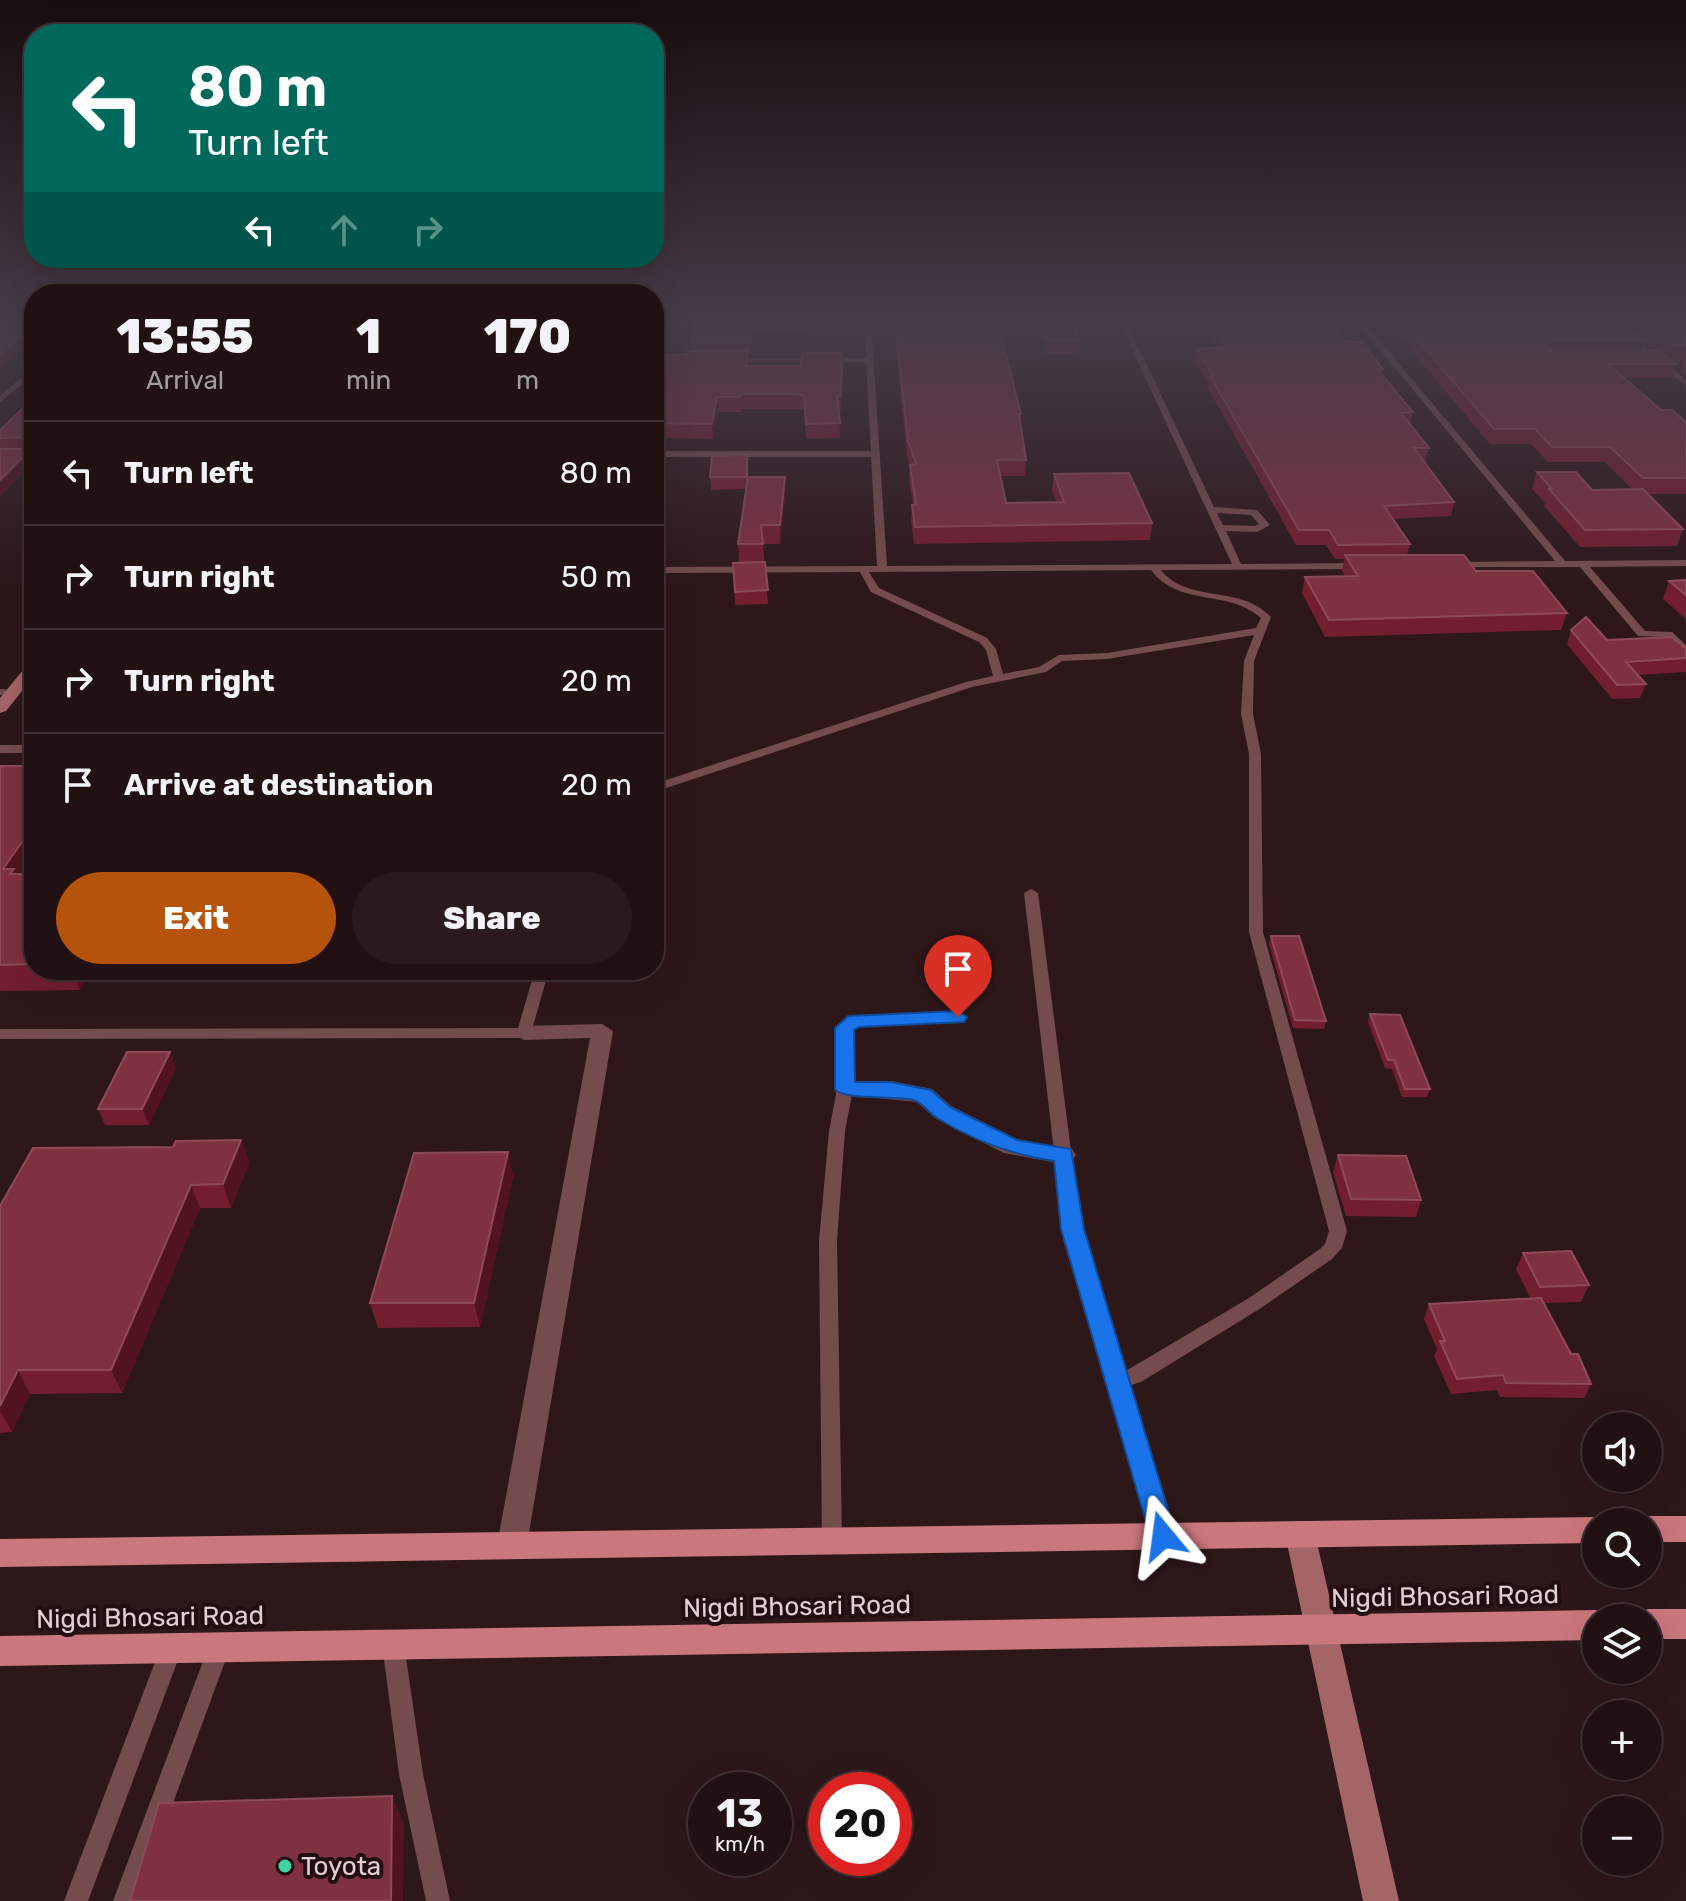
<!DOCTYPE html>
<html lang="en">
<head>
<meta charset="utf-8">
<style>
  body { margin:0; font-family:Rubik,sans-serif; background:#2a1a1c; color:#f1f3f6; height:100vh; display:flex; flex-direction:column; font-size:30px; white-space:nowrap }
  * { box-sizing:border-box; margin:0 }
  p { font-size:26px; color:#a29da0 }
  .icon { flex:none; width:44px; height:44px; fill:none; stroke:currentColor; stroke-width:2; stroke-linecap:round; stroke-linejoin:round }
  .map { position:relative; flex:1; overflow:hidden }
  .side { position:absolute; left:24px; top:284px; width:640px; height:696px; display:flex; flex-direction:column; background:#221113; border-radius:32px; box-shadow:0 8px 32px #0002,0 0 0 2px #3f3133 }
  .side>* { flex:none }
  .banner { position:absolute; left:24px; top:24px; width:640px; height:244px; border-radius:32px; box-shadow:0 8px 32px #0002,0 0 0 2px #3f3133; background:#00695c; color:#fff; overflow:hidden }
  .buttons { position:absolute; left:1582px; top:1412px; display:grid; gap:16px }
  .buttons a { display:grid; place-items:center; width:80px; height:80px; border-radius:50%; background:#221113; box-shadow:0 8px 32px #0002,0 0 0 2px #3f3133; font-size:40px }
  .speed { position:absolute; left:688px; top:1772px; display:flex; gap:16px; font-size:40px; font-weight:700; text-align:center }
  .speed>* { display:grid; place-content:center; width:104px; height:104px; border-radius:50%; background:#221113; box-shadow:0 8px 32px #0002,0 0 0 2px #3f3133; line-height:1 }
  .speed small { font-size:20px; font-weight:400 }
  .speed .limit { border:12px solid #d22; background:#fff; color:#111 }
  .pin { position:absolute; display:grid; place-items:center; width:68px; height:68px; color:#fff; margin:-82px -34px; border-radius:50% 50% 50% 0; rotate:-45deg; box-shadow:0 0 8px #0007 }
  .pin .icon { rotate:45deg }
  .me { position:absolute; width:88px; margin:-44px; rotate:344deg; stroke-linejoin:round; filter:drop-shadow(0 0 6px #0008) }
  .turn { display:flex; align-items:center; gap:28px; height:168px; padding:0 32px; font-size:36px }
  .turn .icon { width:104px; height:104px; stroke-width:2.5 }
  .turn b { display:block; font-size:56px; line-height:68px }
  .lanes { display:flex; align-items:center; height:76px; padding:0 32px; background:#0003; justify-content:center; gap:40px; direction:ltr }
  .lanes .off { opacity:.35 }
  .eta { display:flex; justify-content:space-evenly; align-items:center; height:136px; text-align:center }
  .eta b { font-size:48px; font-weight:800; line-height:56px }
  .primary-button { display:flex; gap:16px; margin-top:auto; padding:16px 32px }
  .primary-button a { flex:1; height:92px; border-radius:48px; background:#b45309; color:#fff; font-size:32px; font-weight:800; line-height:92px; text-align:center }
  .primary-button a+a { background:#2a1a1c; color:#f1f3f6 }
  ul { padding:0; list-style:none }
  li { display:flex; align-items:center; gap:24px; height:104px; padding:0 32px; border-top:2px solid #3f3133 }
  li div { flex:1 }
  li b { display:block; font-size:30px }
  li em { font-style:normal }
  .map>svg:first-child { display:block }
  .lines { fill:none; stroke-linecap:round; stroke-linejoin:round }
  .lane { fill:#744c4e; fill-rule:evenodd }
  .street { fill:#744c4e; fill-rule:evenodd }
  .secondary { fill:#a46569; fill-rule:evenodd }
  .primary { fill:#ca777d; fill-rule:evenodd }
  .wall { fill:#731e30; fill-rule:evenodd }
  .shaded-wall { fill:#521320 }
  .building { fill:#7f3141; stroke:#8e4a58; stroke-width:2 }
  .route { fill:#1a73e8; stroke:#114b97; stroke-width:2 }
  .poi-dot { fill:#40d4a1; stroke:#220e10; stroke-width:3 }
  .labels { text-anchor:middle; stroke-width:8; stroke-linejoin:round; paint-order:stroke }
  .near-street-label { font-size:26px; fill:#e0d0d1; stroke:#220e10 }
  .near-poi-label { font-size:26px; fill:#e0d0d1; stroke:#220e10; text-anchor:start }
</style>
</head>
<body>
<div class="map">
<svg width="1686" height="1901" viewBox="0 0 1686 1901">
  <rect width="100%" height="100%" fill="#2d1719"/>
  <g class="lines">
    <path class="lane" d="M 864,321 L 871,321 L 887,566 L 1232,564 L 1122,328 L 1056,327 L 1052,325 L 1056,323 L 1120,324 L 1119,321 L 1126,321 L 1214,507 L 1257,510 L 1270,525 L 1257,532 L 1226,531 L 1241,564 L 1362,563 L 1367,566 L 1362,569 L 1161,570 C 1188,604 1240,584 1271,617 L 1254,661 L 1253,714 L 1261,754 L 1263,932 L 1347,1231 L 1342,1248 L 1332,1259 L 1261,1308 L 1141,1382 L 1128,1386 L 1173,1536 L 1170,1543 L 1163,1545 L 1156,1543 L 1153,1536 L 1063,1229 L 1024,893 L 1031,889 L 1038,893 L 1081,1229 L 1124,1372 L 1249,1298 L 1320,1249 L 1325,1244 L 1329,1231 L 1249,932 L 1249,754 L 1241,714 L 1244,661 L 1254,635 L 1107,659 L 1062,661 L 1046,672 L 972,687 L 654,792 L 654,784 L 966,682 L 993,676 L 986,650 L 979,642 L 871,592 L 860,572 L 654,573 L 654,567 L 877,566 L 871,457 L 654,457 L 654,451 L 871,451 L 866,362 L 730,362 L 726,360 L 730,358 L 866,358 ZM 1217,513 L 1251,515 L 1259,524 L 1255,526 L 1223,525 ZM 1151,570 C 1180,608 1227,588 1261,618 L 1256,628 L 1107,653 L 1059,655 L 1039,667 L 1003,674 L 996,649 L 987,638 L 879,588 L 869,572 Z
      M 1356,321 L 1363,321 L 1565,561 L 1686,560 L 1686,566 L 1590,567 L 1645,631 L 1672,632 L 1686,645 L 1686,654 L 1665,637 L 1638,636 L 1580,567 L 1451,567 L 1451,563 L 1454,562 L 1555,561 Z
      M 1606,321 L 1614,321 L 1686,380 L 1686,386 Z
      M 31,369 L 34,369 L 34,375 L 0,402 L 0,396 Z
      M 0,689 L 12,690 L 18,693 L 12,696 L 0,695 Z
      M 0,745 L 34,745 L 34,753 L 0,753 Z
      M 535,970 L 549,970 L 531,1033 L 524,1038 L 0,1039 L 0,1029 L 518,1028 Z
      M 958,1012 L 965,1017 L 963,1020 L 857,1026 L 851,1030 L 853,1089 L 845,1131 L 837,1241 L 842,1541 L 839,1548 L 832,1551 L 825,1548 L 822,1541 L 819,1241 L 829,1131 L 837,1089 L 837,1028 L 849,1018 L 854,1016 Z
      M 393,1633 L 401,1637 L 404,1644 L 423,1774 L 450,1901 L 426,1901 L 399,1774 L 382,1644 L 385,1637 Z
      M 219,1637 L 227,1640 L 230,1648 L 137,1901 L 113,1901 L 208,1648 L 211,1640 Z
      M 171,1638 L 179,1641 L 182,1649 L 88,1901 L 64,1901 L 160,1649 L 163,1641 Z"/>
    <path class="street" d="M 602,1024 L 613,1031 L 527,1545 L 522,1555 L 512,1559 L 502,1555 L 497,1545 L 590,1038 L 524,1040 L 513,1033 L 524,1026 Z
      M 845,1081 L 891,1081 L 932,1089 L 951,1106 L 1017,1139 L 1072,1149 L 1076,1155 L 1072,1161 L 1064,1164 L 1004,1153 L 935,1118 L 917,1102 L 837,1094 L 834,1089 L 837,1084 Z"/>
    <path class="secondary" d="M 34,661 L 34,676 L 6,711 L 0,713 L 0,698 L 29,663 Z
      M 1300,1521 L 1310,1524 L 1315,1534 L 1399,1901 L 1363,1901 L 1285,1534 L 1290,1524 Z"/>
    <path class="primary" d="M 1648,1516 L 1686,1516 L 1686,1542 L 1648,1542 L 1648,1522 L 1637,1522 Z
      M 1596,1517 L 1607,1522 L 1596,1522 L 1596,1543 L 0,1567 L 0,1539 Z
      M 1648,1609 L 1686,1609 L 1686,1639 L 1648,1639 L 1648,1618 L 1635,1618 L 1637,1614 Z
      M 1596,1610 L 1608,1618 L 1596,1618 L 1596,1640 L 0,1666 L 0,1636 Z"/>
  </g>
  <path class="wall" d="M 699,321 L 808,321 L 808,333 L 755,333 L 751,355 L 749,355 L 749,366 L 801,366 L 842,353 L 841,410 L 839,410 L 840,438 L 806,439 L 804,410 L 799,409 L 741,409 L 741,412 L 718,412 L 713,439 L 654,438 L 654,355 L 687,354 L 692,351 L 691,342 Z
    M 894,321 L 1021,414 L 1021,425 L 1026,460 L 1025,476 L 1000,476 L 1006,503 L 1057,503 L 1052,491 L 1054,474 L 1152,523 L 1150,540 L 914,544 L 911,521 L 912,505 L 913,505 L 909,481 L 910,465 L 907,457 L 894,331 Z
    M 1036,321 L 1073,321 L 1080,341 L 1079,354 L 1046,354 Z
    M 1202,321 L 1329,321 L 1345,342 L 1383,369 L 1382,375 L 1413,412 L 1410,424 L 1429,448 L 1425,461 L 1424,461 L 1454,502 L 1451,516 L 1393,519 L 1410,544 L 1407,555 L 1476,571 L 1567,613 L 1561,630 L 1325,637 L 1302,593 L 1305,577 L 1345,576 L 1342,571 L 1344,559 L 1335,559 L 1326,545 L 1296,545 L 1208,388 L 1209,384 L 1195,361 L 1197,349 L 1217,348 Z
    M 1396,321 L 1475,321 L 1481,327 L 1642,339 L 1645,331 L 1632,321 L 1686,321 L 1686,376 L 1680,371 L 1683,362 L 1672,361 L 1676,364 L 1671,378 L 1624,378 L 1661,410 L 1686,422 L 1686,494 L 1647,494 L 1683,529 L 1677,546 L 1580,547 L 1544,506 L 1545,503 L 1532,489 L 1537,472 L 1592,490 L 1633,490 L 1605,462 L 1548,462 L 1531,444 L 1490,444 L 1394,330 ZM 1644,342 L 1654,350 L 1641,350 Z
    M 34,398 L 34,451 L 33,449 L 31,449 L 34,462 L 0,496 L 0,430 Z
    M 747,455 L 747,481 L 785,495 L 780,544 L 763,544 L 768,604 L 735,605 L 733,563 L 739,562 L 738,544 L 746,489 L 711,490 L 710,477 Z
    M 1686,580 L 1686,619 L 1663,599 L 1669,581 Z
    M 1571,630 L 1607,640 L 1686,649 L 1686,672 L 1638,675 L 1646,684 L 1640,698 L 1612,699 L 1567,644 Z
    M 0,766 L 34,865 L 28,874 L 34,874 L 34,970 L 92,970 L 80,990 L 0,991 Z
    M 1271,936 L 1326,1021 L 1324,1029 L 1293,1028 L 1269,944 Z
    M 1370,1014 L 1430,1089 L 1427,1097 L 1402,1097 L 1392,1069 L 1385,1068 L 1368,1022 Z
    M 176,1068 L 149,1125 L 105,1125 L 98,1109 Z
    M 241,1140 L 249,1163 L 231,1208 L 200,1208 L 122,1393 L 30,1394 L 12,1432 L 0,1433 L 0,1206 L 173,1147 Z
    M 508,1152 L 513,1177 L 480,1327 L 378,1328 L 370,1303 Z
    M 1338,1155 L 1421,1200 L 1416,1217 L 1346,1216 L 1333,1172 Z
    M 1523,1253 L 1589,1285 L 1581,1302 L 1544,1303 L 1571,1354 L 1591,1384 L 1584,1398 L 1500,1397 L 1497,1390 L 1451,1394 L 1434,1356 L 1437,1349 L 1424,1319 L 1429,1304 L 1530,1298 L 1516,1269 Z"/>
  <path class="shaded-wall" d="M 754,321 L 755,333 L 751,355 L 750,342 Z
    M 34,324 L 34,337 L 0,369 L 0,355 Z
    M 717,397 L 718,412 L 713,439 L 712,424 Z
    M 31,449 L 34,462 L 0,496 L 0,480 Z
    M 785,477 L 785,495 L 780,544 L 780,525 Z
    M 34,825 L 34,865 L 20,885 L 3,869 Z
    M 72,970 L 92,970 L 80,990 Z
    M 170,1052 L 176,1068 L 149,1125 L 142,1109 Z
    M 241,1140 L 249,1163 L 231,1208 L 223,1184 Z
    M 508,1152 L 513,1177 L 480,1327 L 474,1303 Z
    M 191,1185 L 200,1208 L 122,1393 L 111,1370 Z
    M 18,1370 L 30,1394 L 12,1432 L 0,1411 L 0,1406 Z
    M 392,1796 L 404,1824 L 403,1901 L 391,1901 Z"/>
  <path class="building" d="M 0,321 L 34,321 L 34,324 L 0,355 Z
    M 699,321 L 754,321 L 750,342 L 691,342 Z
    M 895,321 L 995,321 L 1003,342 L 1021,414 L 1019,414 L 1026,460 L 997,460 L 1006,503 L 1064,502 L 1054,474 L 1129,473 L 1152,523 L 915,527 L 912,505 L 916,504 L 910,465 L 916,464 L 908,441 Z
    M 1041,321 L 1073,321 L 1080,341 L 1048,341 Z
    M 1210,321 L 1329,321 L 1345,342 L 1362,342 L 1383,369 L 1377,369 L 1413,412 L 1401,413 L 1429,448 L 1414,448 L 1454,502 L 1384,506 L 1410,544 L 1338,545 L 1329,530 L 1299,530 L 1210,376 L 1213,376 L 1197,349 L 1225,347 Z
    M 1401,321 L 1475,321 L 1481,327 L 1628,327 L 1644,340 L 1551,340 L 1544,346 L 1551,350 L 1657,350 L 1676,364 L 1608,364 L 1661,410 L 1672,410 L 1686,422 L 1686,478 L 1643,478 L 1610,447 L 1552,447 L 1535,429 L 1494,429 Z
    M 1657,321 L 1686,321 L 1686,345 L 1672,345 L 1647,324 L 1661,324 Z
    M 688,351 L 748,351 L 746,366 L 801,366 L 802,353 L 842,353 L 841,396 L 837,396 L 840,423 L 806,424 L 804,396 L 799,394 L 741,394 L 740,397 L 717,397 L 712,424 L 654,423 L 654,355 L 687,354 Z
    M 34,398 L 34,446 L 33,447 L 30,437 L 0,438 L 0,430 Z
    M 0,449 L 31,449 L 0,480 Z
    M 747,455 L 747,477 L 710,477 L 712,456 Z
    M 1537,472 L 1576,472 L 1592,490 L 1643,489 L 1683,529 L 1585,530 L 1549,489 L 1552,489 Z
    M 748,477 L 785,477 L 780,525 L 761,525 L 763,544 L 738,544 Z
    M 1345,555 L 1464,555 L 1476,571 L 1533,571 L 1567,613 L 1329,620 L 1305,577 L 1358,576 Z
    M 765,562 L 768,590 L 735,592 L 733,563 Z
    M 1686,580 L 1686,595 L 1669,581 Z
    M 1586,617 L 1607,640 L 1672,637 L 1686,649 L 1686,658 L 1626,662 L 1646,684 L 1617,685 L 1571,630 Z
    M 0,766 L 34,766 L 34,825 L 3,869 L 14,869 L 10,874 L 34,874 L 34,964 L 0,965 Z
    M 1271,936 L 1299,936 L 1326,1021 L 1295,1020 Z
    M 1370,1014 L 1400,1015 L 1430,1089 L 1405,1089 L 1394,1060 L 1388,1060 Z
    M 127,1052 L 170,1052 L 142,1109 L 98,1109 Z
    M 241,1140 L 223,1184 L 191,1185 L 111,1370 L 18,1370 L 0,1406 L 0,1206 L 33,1148 L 173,1147 L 176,1141 Z
    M 508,1152 L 474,1303 L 370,1303 L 414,1153 Z
    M 1338,1155 L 1406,1156 L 1421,1200 L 1351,1199 Z
    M 1571,1251 L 1589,1285 L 1540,1287 L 1523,1253 Z
    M 1541,1298 L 1571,1354 L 1578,1354 L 1591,1384 L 1506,1383 L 1503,1375 L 1457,1379 L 1440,1341 L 1445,1341 L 1429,1304 Z
    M 392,1796 L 391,1901 L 130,1901 L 159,1803 Z"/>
  <linearGradient id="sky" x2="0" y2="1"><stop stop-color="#190d0e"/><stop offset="0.55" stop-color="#463c49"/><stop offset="1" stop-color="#463c49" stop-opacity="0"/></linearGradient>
  <rect width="1686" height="587" fill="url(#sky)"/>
  <path class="route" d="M 958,1011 L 967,1017 L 964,1022 L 859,1027 L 854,1030 L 855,1082 L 891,1082 L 931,1090 L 950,1107 L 1017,1140 L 1071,1149 L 1084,1229 L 1176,1536 L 1172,1545 L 1163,1549 L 1154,1545 L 1150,1536 L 1061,1229 L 1054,1161 C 1012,1155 974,1141 937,1118 C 928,1113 923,1102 913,1100 C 895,1095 843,1101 835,1089 L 835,1028 L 848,1016 Z"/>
  <circle class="poi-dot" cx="285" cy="1866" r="8"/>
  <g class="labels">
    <g class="near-street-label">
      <text transform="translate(1445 1596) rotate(-1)" y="9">Nigdi Bhosari Road</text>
      <text transform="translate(797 1606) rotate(-1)" y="9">Nigdi Bhosari Road</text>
      <text transform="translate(150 1617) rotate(-1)" y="9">Nigdi Bhosari Road</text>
    </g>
    <g class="near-poi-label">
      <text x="301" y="1875">Toyota</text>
    </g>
  </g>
</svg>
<div class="buttons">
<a><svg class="icon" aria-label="sound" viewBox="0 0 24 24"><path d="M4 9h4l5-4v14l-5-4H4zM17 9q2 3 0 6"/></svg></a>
<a><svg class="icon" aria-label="search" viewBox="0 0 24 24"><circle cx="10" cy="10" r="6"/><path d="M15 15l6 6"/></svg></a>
<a><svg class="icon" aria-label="layers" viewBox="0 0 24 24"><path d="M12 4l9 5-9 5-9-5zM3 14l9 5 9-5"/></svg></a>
<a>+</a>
<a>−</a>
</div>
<div class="speed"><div>13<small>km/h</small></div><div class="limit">20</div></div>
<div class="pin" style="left:958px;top:1017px;background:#d93025"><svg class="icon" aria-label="arrive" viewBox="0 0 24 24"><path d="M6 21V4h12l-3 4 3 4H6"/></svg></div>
<svg class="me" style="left:1163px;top:1536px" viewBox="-20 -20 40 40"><path d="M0-17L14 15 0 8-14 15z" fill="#1a73e8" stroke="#fff" stroke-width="4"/></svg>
<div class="banner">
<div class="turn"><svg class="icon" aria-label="left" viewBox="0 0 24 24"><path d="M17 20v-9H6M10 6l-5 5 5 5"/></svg><div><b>80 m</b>Turn left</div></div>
<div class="lanes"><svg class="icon" aria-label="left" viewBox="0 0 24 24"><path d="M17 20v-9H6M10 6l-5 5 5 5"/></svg><svg class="icon off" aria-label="ahead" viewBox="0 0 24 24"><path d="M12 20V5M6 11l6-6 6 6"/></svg><svg class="icon off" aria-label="right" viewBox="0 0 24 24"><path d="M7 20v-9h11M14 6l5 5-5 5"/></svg></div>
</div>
<section class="side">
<div class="eta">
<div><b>13:55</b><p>Arrival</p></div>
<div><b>1</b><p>min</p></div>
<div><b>170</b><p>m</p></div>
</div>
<ul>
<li><svg class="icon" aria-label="left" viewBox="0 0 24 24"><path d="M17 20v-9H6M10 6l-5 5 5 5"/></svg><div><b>Turn left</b></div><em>80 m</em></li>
<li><svg class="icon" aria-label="right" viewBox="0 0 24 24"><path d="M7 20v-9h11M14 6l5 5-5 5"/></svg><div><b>Turn right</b></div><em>50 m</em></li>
<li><svg class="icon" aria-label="right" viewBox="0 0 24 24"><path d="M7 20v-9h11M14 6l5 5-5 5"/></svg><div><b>Turn right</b></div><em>20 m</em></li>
<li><svg class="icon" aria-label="arrive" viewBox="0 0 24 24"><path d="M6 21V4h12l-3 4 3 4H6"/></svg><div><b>Arrive at destination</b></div><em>20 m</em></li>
</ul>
<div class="primary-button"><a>Exit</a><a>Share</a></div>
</section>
</div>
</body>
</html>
